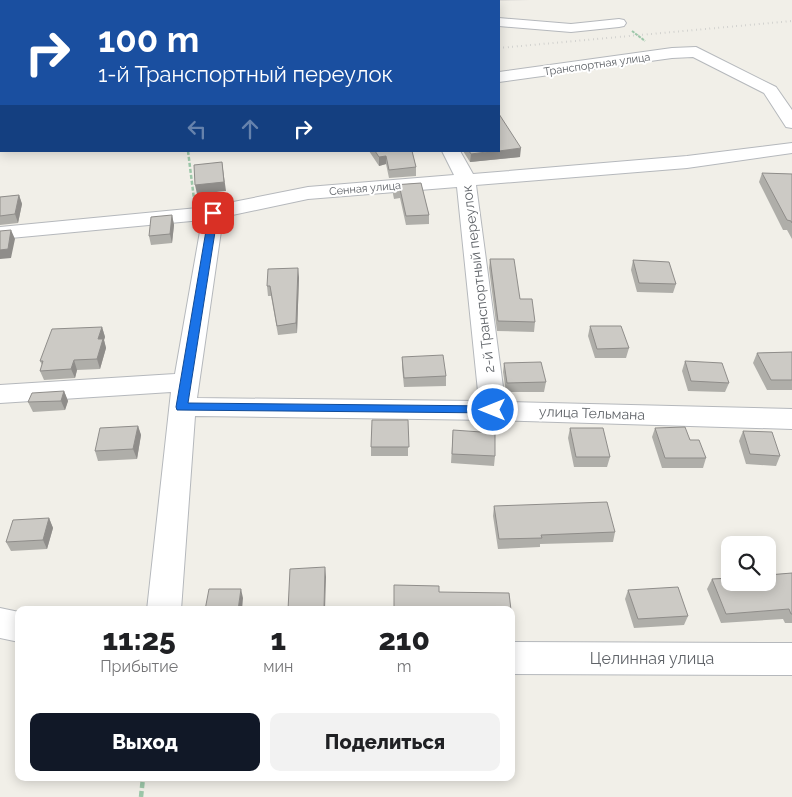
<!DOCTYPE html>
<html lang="ru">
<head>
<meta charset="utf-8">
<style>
  body { margin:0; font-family:Raleway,sans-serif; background:#f2f2f2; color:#202124; height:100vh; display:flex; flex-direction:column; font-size:19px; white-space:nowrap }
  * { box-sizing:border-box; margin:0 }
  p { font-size:16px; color:#757577 }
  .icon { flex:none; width:28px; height:28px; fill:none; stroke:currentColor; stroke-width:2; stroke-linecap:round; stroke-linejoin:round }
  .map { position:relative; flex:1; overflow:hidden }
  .details { position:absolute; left:15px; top:606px; width:500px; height:175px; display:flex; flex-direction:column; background:#fff; border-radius:10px; box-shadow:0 2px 12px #0003 }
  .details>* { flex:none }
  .top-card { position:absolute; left:0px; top:0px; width:500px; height:152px; box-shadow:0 2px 12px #0003; background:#1a4fa0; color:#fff; overflow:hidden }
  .controls { position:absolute; left:721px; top:536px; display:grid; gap:10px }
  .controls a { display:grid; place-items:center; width:55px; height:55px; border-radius:10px; background:#fff; box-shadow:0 2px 12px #0003; font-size:25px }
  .pin { position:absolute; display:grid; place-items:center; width:42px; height:42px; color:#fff; margin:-21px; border-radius:10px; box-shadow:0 2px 8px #0006 }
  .me { position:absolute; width:55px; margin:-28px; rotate:270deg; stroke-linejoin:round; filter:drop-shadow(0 0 4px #0008) }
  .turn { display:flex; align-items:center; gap:18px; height:105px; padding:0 15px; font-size:22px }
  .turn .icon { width:65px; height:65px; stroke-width:2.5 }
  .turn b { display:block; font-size:35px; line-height:42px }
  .lanes { display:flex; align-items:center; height:48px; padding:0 15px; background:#0003; justify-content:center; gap:25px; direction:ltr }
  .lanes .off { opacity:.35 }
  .eta { display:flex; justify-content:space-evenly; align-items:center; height:85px; text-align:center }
  .eta b { font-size:30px; font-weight:800; line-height:35px }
  .button { display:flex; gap:10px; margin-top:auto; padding:10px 15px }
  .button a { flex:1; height:58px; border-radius:10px; background:#111827; color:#fff; font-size:20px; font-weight:800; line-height:58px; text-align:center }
  .button a+a { background:#f2f2f2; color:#202124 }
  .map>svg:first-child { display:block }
  .industrial { fill:#e0deda }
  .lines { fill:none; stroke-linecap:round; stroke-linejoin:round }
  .minor-casing { stroke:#b5b8bc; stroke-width:2 }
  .path-far2 { stroke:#9cc7a9; stroke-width:2; stroke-dasharray:3 1; stroke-linecap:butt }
  .path-far1 { stroke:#9cc7a9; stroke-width:2.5; stroke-dasharray:4 2; stroke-linecap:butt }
  .path { stroke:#9cc7a9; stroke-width:4.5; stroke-dasharray:6 3; stroke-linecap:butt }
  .minor { fill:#fff; fill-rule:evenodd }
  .rail { stroke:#b6b7b8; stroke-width:2; stroke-dasharray:0.5 4; stroke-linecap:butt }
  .wall { fill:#afaea9 }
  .shaded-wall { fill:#8f8d8a }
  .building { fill:#cccac5; stroke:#8f8d8a }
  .route { fill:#1a73e8; stroke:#114b97 }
  .labels { text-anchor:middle; stroke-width:4; stroke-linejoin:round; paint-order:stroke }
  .far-street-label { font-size:11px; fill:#5f6368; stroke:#fff }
  .street-label { font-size:14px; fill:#5f6368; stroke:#fff }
  .near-street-label { font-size:16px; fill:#5f6368; stroke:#fff }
</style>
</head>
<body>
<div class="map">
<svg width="792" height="797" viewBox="0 0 792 797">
  <rect width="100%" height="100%" fill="#f1efe8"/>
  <path class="industrial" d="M 155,0 L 530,0 L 499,1 Z"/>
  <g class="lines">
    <g class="minor-casing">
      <path id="minor" d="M 0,12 L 1,12 L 1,20 L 0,20 Z
        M 499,18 L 571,24 L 619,19 L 624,20 L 626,23 L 624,26 L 619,27 L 571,32 L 499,26 Z
        M 696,47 L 776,87 L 792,110 L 792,128 L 786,127 L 764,93 L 693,57 L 672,58 L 499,82 L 499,72 L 672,48 Z
        M 1,59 L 1,69 L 0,70 L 0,60 Z
        M 0,133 L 1,133 L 1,143 L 0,143 Z
        M 792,143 L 792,153 L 687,168 L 476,185 L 505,402 L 792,409 L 792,429 L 493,420 L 195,416 L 181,610 L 147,610 L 171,392 L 0,403 L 0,385 L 175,374 L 202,220 L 0,239 L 0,227 L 208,207 L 308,187 L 454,175 L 442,151 L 460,151 L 473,174 L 687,156 ZM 457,187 L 479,401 L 197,398 L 223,217 L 308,199 Z
        M 0,608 L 19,612 L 19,642 L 0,638 Z
        M 511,642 L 792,643 L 792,675 L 511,674 Z"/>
    </g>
    <path class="path-far2" d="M 632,31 L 645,41"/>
    <path class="path-far1" d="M 188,151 L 194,199"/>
    <path class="path" d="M 141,797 L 143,778"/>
    <use href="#minor" class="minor"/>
    <path class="rail" d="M 499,48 L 792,21"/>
  </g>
  <path class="wall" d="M 369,151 L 412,151 L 416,167 L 416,176 L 389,178 L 386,164 L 379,166 Z
    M 463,151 L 499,151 L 520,157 L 470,162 Z
    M 762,173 L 792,174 L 792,239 L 787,230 L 783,230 L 759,182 Z
    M 421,183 L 429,215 L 429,224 L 406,225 L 400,198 L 394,199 L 393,194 L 393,185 Z
    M 19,195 L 22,204 L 18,223 L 0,225 L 0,197 Z
    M 172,215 L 174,225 L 172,243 L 151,245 L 149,236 Z
    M 490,259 L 535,322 L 534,332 L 497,331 L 489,268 Z
    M 633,260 L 676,284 L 673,293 L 637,292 L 631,270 Z
    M 299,277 L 297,333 L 278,335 L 271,296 L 268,296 L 267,286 Z
    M 590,326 L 629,348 L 626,358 L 595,358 L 588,336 Z
    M 102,327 L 105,337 L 104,340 L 106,348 L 100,369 L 77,370 L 75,378 L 44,380 L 40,371 L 42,365 L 40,361 Z
    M 792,352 L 792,390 L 767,390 L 753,363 L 757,353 Z
    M 402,357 L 446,376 L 446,386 L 404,387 L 402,367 Z
    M 685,361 L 729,383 L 725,392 L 688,391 L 682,371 Z
    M 504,363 L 546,382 L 544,392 L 506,392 L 503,372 Z
    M 64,391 L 68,401 L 65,410 L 33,412 L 28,402 Z
    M 408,420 L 408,456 L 371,456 L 371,447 Z
    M 138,426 L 141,435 L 137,459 L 98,461 L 95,451 Z
    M 570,428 L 610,457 L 607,467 L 574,467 L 568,438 Z
    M 655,428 L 690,440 L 706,458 L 703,468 L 662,468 L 652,437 Z
    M 453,430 L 495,456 L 494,466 L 451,463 Z
    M 743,431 L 780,456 L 776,466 L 746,464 L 739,441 Z
    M 494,506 L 615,532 L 613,542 L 540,544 L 540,547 L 498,549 L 493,516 Z
    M 49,518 L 53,528 L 47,549 L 11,551 L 6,542 Z
    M 792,573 L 792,623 L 785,623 L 783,619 L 721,623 L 707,589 L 712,579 Z
    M 628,590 L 688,616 L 684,625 L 634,628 L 625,599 Z"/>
  <path class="shaded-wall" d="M 521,148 L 520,157 L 470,162 L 471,154 Z
    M 386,156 L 386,164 L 379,166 L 379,157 Z
    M 222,162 L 226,191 L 197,194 L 195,185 Z
    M 19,195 L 22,204 L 18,223 L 15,214 Z
    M 172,215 L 174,225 L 172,243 L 170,234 Z
    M 11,230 L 15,239 L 11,258 L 0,259 L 0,250 Z
    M 298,268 L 299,277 L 297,333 L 296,323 Z
    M 102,327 L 105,337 L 104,340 L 106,348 L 100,369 L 97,359 L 98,339 Z
    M 74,360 L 77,370 L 75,378 L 71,369 Z
    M 64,391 L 68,401 L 65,410 L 61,401 Z
    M 138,426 L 141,435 L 137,459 L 133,449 Z
    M 49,518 L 53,528 L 47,549 L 43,540 Z
    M 325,567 L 326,577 L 325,610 L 324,610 Z
    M 241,589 L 243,598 L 242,610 L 238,610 Z"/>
  <path class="building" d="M 499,114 L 521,148 L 499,151 Z
    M 375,151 L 412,151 L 416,167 L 389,170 L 386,156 L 379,157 Z
    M 469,151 L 494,151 L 471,154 Z
    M 222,162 L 224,182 L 195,185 L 194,165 Z
    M 762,173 L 792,174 L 792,223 L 791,221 L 787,220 Z
    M 421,183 L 429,215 L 406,216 L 400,189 L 393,190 L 393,185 Z
    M 19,195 L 15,214 L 0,216 L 0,197 Z
    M 172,215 L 170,234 L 149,236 L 151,217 Z
    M 11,230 L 8,249 L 0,250 L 0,231 Z
    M 490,259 L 514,259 L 520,299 L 532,299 L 535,322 L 498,321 Z
    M 633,260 L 669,262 L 676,284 L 639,283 Z
    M 298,268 L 296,323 L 277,326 L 270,286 L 267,286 L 268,269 Z
    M 590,326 L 621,326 L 629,348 L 597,349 Z
    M 102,327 L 98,339 L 103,339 L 97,359 L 74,360 L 71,369 L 40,371 L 43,361 L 40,361 L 52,329 Z
    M 792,352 L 792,380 L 771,380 L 757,353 Z
    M 443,355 L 446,376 L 404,378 L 402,357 Z
    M 685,361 L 722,363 L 729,383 L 691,381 Z
    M 541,362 L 546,382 L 507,383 L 504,363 Z
    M 64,391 L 61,401 L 28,402 L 32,393 Z
    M 372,420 L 408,420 L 409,447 L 371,447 Z
    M 138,426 L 133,449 L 95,451 L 100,428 Z
    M 685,427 L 690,440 L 699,440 L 706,458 L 665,458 L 655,428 Z
    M 570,428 L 603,428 L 610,457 L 576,457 Z
    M 453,430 L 495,433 L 495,456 L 452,454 Z
    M 743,431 L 772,432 L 780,456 L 750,454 Z
    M 607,502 L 615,532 L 541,535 L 542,538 L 499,539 L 494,506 Z
    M 49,518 L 43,540 L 6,542 L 13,520 Z
    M 325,567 L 324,610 L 288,610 L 290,569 Z
    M 792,573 L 792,614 L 791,614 L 789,609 L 726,614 L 712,579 L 730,578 L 730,582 L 768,582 L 768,575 Z
    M 394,585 L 439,586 L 439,592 L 509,593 L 511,610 L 394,610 Z
    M 678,587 L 688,616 L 638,619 L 628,590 Z
    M 209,589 L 241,589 L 238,610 L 205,610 Z"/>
  <path class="route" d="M 213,210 L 218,213 L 188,403 L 493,406 L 499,410 L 497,413 L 177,410 L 176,407 L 209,213 Z"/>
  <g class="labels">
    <g class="far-street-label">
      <text transform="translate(597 64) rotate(-8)" y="4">Транспортная улица</text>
      <text transform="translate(365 188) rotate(-5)" y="4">Сенная улица</text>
    </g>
    <g class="street-label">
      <text transform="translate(478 279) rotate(-97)" y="5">2-й Транспортный переулок</text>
      <text transform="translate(592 413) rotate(2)" y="5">улица Тельмана</text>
    </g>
    <g class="near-street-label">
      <text x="652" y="664">Целинная улица</text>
    </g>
  </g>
</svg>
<div class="controls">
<a><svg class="icon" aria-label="search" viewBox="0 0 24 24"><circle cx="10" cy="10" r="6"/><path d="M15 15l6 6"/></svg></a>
</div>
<div class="pin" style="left:213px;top:213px;background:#d93025"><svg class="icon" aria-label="arrive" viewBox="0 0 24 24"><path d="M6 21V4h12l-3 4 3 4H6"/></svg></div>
<svg class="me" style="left:493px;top:410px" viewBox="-20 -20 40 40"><circle r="17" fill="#1a73e8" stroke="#fff" stroke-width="3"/><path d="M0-11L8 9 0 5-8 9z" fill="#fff"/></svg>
<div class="top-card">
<div class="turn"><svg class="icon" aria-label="right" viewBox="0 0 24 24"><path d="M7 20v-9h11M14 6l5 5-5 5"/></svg><div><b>100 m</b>1-й Транспортный переулок</div></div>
<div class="lanes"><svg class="icon off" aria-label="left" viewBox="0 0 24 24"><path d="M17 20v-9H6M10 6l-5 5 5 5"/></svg><svg class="icon off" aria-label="ahead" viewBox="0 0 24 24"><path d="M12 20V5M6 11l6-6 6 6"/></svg><svg class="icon" aria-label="right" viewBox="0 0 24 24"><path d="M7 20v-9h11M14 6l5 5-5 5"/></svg></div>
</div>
<section class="details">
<div class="eta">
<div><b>11:25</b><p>Прибытие</p></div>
<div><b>1</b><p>мин</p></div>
<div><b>210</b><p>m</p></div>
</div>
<div class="button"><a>Выход</a><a>Поделиться</a></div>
</section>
</div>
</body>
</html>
